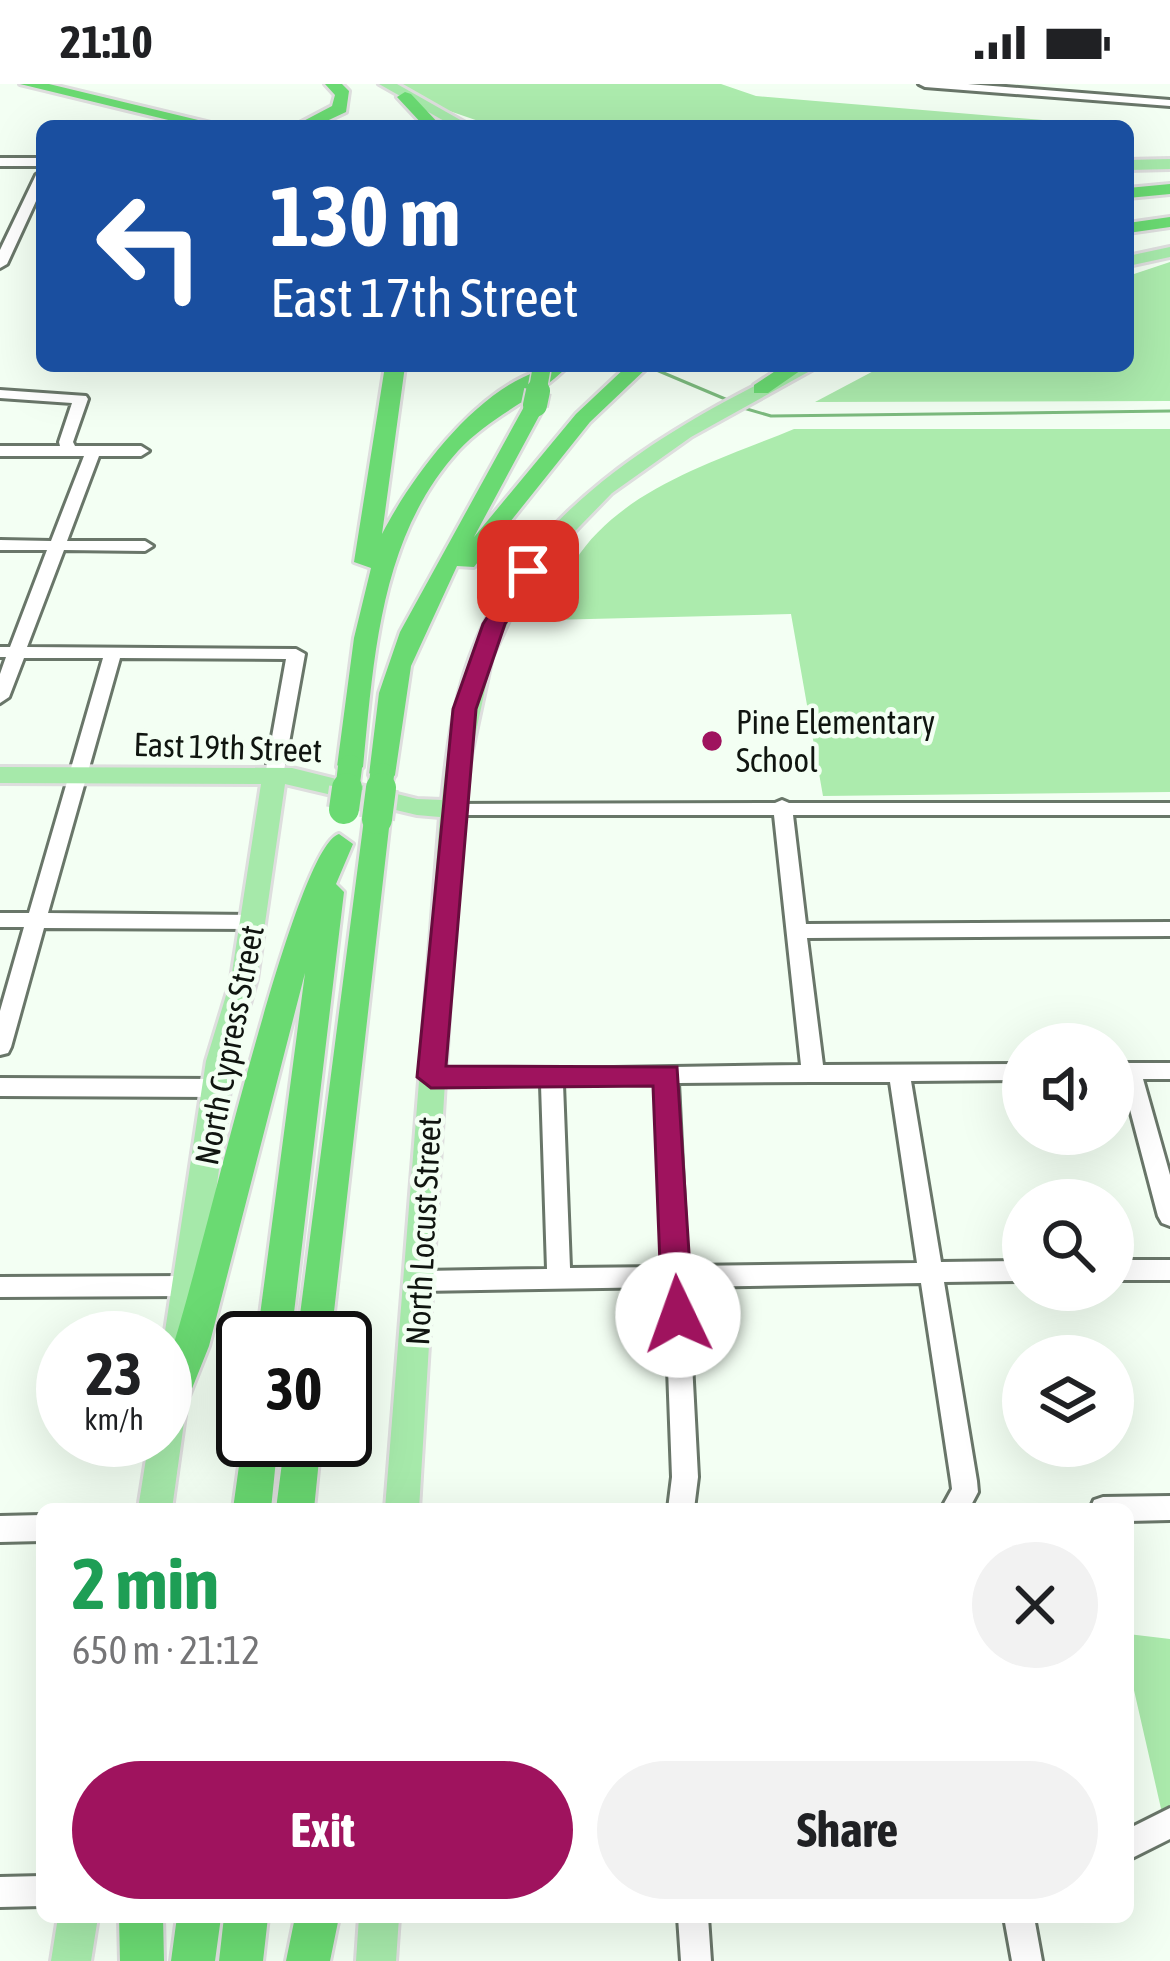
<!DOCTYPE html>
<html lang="en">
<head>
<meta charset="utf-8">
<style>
  body { margin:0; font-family:"Asap Condensed",sans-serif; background:#f2f2f2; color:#202124; height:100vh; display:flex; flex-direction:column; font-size:45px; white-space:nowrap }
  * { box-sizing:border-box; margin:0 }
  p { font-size:39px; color:#757577 }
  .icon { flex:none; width:66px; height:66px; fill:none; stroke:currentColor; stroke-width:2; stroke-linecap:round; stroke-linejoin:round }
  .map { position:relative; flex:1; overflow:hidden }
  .panel { position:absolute; left:36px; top:1419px; width:1098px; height:420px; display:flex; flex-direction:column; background:#fff; border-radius:18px; box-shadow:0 12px 48px #0002 }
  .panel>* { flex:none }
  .banner { position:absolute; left:36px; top:36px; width:1098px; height:252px; border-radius:18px; box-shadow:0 12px 48px #0002; background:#1a4fa0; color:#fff; overflow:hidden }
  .buttons { position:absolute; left:1002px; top:939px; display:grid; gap:24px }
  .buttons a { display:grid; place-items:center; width:132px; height:132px; border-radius:50%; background:#fff; box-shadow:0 12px 48px #0002; font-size:60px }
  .speed { position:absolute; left:36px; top:1227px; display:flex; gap:24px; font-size:60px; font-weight:700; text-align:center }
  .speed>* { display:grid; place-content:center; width:156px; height:156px; border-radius:50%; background:#fff; box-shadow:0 12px 48px #0002; line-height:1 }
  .speed small { font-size:30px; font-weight:400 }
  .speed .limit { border:6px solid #111; border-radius:18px; background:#fff; color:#111 }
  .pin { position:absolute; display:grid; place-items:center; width:102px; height:102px; color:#fff; margin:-51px; border-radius:24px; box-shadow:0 6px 18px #0006 }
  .me { position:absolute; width:132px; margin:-66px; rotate:357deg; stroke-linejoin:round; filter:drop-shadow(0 0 9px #0008) }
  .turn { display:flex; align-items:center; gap:42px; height:252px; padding:0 36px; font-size:54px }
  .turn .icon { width:156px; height:156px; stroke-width:2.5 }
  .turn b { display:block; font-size:84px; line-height:102px }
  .round { display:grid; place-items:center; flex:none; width:126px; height:126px; border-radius:63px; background:#f2f2f2 }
  .head { display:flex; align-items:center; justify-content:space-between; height:204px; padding:0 36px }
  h1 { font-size:72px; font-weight:700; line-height:90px; color:#1e9e55 }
  .action { display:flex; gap:24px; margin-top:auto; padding:24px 36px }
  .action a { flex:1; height:138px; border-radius:72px; background:#9f135e; color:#fff; font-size:48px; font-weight:700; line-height:138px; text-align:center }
  .action a+a { background:#f2f2f2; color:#202124 }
  .status { display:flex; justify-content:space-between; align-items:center; height:84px; padding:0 60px; background:#fff; direction:ltr }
  .status svg { height:33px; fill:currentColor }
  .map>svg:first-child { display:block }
  .green { fill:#acebad }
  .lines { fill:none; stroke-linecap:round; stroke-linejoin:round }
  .stream { stroke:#7cbb7e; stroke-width:3 }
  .minor-casing { stroke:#697669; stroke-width:6 }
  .major-casing { stroke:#dedede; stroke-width:6 }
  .highway-casing { stroke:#dedede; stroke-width:6 }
  .minor { fill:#fff; fill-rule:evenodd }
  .major { fill:#a6e9aa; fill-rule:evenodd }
  .highway { fill:#6ada72; fill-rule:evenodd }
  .highway-bridge-far2-casing { stroke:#dedede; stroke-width:21; stroke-linecap:butt }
  .highway-bridge-far1-casing { stroke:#dedede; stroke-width:28; stroke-linecap:butt }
  .highway-bridge-casing { stroke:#dedede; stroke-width:36; stroke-linecap:butt }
  .highway-bridge-far2 { stroke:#6ada72; stroke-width:18 }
  .highway-bridge-far1 { stroke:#6ada72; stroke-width:24 }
  .highway-bridge { stroke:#6ada72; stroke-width:30 }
  .route { fill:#9f135e; stroke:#670c3d; stroke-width:3 }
  .poi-dot { fill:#9f135e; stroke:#f3fff3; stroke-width:4.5 }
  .labels { text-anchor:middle; stroke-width:9; stroke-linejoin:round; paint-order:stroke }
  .poi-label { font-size:33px; fill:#101510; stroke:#f3fff3; text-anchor:start }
  .street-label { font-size:33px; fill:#101510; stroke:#f3fff3 }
</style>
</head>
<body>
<div class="status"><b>21:10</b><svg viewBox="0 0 49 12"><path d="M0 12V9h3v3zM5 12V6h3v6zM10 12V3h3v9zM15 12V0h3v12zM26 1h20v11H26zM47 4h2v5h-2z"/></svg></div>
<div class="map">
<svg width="1170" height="1877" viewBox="0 0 1170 1877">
  <rect width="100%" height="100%" fill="#f3fff3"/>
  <path class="green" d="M 400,0 L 721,0 L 756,12 L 1115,42 L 493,42 L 432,21 Z
    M 1170,178 L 1170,317 L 815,318 L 883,282 L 1128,282 L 1128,192 Z
    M 794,345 L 1170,345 L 1170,708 L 823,712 L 791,530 L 548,536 C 557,517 564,494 575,477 C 621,404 720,376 794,345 Z
    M 1128,1550 L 1170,1555 L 1170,1739 L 1165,1742 L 1128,1580 Z"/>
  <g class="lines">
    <path class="stream" d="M 647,282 L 730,317
      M 740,323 L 771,332 L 1170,327"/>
    <g class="minor-casing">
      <path id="minor" d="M 919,0 L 968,0 L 1170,16 L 1170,22 L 925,3 Z
        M 0,74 L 42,74 L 42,82 L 0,82 Z
        M 42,87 L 42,104 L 7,180 L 0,184 L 0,166 L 36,91 Z
        M 0,306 L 86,312 L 88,315 L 73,358 L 75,362 L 141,362 L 149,367 L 141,372 L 99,372 L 67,457 L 145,457 L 153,462 L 145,467 L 64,466 L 27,563 L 296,565 L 305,570 L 283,692 L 274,698 L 265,692 L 286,575 L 120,574 L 48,829 L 254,831 L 264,838 L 254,845 L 44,844 L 11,963 L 8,969 L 0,971 L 0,927 L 24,843 L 0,843 L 0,829 L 29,829 L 103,574 L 24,574 L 9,613 L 0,619 L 0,590 L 6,573 L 0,573 L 0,563 L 10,563 L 47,466 L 0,466 L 0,456 L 51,457 L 84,372 L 0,372 L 0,362 L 60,362 L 59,358 L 72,319 L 0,314 Z
        M 782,716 L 789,719 L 1170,719 L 1170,731 L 793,731 L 806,840 L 1170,838 L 1170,852 L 807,854 L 823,981 L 1023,980 L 1023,996 L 911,997 L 941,1178 L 1023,1177 L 1023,1197 L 944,1198 L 977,1397 L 978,1408 L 969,1425 L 941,1425 L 952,1405 L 951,1397 L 921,1199 L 688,1203 L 698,1393 L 694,1425 L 668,1425 L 672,1393 L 665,1203 L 421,1207 L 413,1204 L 409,1197 L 413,1190 L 421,1187 L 547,1185 L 541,1001 L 431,1001 L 423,999 L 420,993 L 423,987 L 801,981 L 774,731 L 453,731 L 444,725 L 446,720 L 775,719 ZM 812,998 L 890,998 L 917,1179 L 687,1182 L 678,999 ZM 563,1000 L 657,1000 L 664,1183 L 570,1184 Z
        M 1113,979 L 1170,979 L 1170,995 L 1143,995 L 1170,1091 L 1170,1142 L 1162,1139 L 1158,1132 L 1122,995 L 1113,995 Z
        M 0,994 L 217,995 L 225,998 L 228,1004 L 225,1010 L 217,1013 L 0,1012 Z
        M 1113,1176 L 1170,1176 L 1170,1196 L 1113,1196 Z
        M 187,1192 L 195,1195 L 199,1202 L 195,1209 L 187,1212 L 0,1213 L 0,1193 Z
        M 1170,1412 L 1170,1436 L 1128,1437 L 1128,1425 L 1090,1425 L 1094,1416 L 1103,1413 Z
        M 42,1431 L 42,1457 L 0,1458 L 0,1432 Z
        M 1170,1724 L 1170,1755 L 1128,1776 L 1128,1745 Z
        M 42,1792 L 42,1822 L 0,1823 L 0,1793 Z
        M 678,1833 L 708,1833 L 711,1877 L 681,1877 Z
        M 1004,1833 L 1034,1833 L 1042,1877 L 1012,1877 Z"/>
    </g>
    <g class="major-casing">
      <path id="major" d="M 379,0 L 397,0 L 471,42 L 453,42 Z
        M 1170,75 L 1170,85 L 1128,86 L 1128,76 Z
        M 1170,163 L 1170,173 L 1128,182 L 1128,172 Z
        M 795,282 L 819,282 L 691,353 L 612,409 L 546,477 L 521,511 L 492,573 L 471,671 L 456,817 L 419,1425 L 385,1425 L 440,733 L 417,731 L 285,700 L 257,895 L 234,977 L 172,1425 L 138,1425 L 149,1356 L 165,1356 L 164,1254 L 206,977 L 231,895 L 261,700 L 0,699 L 0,683 L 292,684 L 417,715 L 442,716 C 447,668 453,619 470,573 C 522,429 665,344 795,282 Z
        M 58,1833 L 98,1833 L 91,1877 L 51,1877 Z
        M 359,1833 L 399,1833 L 396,1877 L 356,1877 Z"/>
    </g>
    <g class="highway-casing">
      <path id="highway" d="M 20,0 L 49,0 L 223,42 L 193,42 Z
        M 325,0 L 342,0 L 349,7 L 346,28 L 316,42 L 294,42 L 332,22 L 335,11 Z
        M 405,8 L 411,10 L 441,42 L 424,42 L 397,13 Z
        M 1170,100 L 1170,110 L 1128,114 L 1128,104 Z
        M 1170,133 L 1170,143 L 1128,149 L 1128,139 Z
        M 385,282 L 405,282 L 382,450 C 414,388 492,282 568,282 C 536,315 490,332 458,367 C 380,453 374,573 363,683 L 350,692 L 337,683 L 354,554 L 371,484 L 354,478 Z
        M 627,282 L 649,282 L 590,338 L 474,483 L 457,482 L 411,582 L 395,691 L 391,697 L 373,697 L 369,691 L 379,609 L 400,548 L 525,321 L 535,315 L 545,321 L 474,453 L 576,330 Z
        M 783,282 L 807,282 L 768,309 L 754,309 L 754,301 Z
        M 377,726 L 390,735 L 331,1254 L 297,1254 L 364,735 Z
        M 339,750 L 353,760 L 336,800 L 344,808 L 291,1254 L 257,1254 L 305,889 L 209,1262 L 185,1322 L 172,1327 L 165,1325 L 165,1285 C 195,1213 291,764 339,750 Z
        M 243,1353 L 278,1356 L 271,1425 L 233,1425 Z
        M 285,1356 L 321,1356 L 314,1425 L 276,1425 Z
        M 119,1833 L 163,1833 L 164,1877 L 120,1877 Z
        M 177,1833 L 221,1833 L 215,1877 L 171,1877 Z
        M 224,1833 L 268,1833 L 263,1877 L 219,1877 Z
        M 295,1833 L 339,1833 L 330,1877 L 286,1877 Z"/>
    </g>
    <use href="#minor" class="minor"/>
    <use href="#major" class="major"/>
    <use href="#highway" class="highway"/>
    <g class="highway-bridge-far2-casing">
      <path id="highway-bridge-far2" d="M 537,310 L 542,282"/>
    </g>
    <g class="highway-bridge-far1-casing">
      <path id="highway-bridge-far1" d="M 535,321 L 538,307
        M 347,707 L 350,683
        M 380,707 L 382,691"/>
    </g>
    <g class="highway-bridge-casing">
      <path id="highway-bridge" d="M 344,725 L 347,704
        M 377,735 L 381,704"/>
    </g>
    <use href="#highway-bridge-far2" class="highway-bridge-far2"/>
    <use href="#highway-bridge-far1" class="highway-bridge-far1"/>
    <use href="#highway-bridge" class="highway-bridge"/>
  </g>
  <path class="route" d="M 528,480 L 538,487 L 505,540 L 476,625 L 446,982 L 677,983 L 693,1231 L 689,1240 L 678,1244 L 667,1240 L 662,1231 L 653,1002 L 431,1004 L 417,993 L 453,625 L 483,540 L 520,482 Z"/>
  <circle class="poi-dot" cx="712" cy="657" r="12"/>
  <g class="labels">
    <g class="poi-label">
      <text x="736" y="650">Pine Elementary<tspan x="736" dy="38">School</tspan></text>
    </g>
    <g class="street-label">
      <text transform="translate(228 663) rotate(2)" y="12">East 19th Street</text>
      <text transform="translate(229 961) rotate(-79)" y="12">North Cypress Street</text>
      <text transform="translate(423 1147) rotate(-87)" y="12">North Locust Street</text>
    </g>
  </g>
</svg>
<div class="buttons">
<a><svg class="icon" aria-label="sound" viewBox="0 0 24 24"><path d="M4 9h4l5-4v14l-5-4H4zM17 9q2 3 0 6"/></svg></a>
<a><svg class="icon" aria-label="search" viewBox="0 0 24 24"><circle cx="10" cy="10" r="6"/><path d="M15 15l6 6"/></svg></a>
<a><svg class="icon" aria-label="layers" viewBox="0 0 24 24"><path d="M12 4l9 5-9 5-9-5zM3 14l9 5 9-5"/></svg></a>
</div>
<div class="speed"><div>23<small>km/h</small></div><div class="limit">30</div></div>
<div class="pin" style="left:528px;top:487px;background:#d93025"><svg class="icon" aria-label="arrive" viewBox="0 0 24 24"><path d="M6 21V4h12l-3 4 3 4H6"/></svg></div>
<svg class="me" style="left:678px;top:1231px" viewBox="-20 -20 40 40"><circle r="19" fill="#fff"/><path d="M0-13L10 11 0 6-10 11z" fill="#9f135e"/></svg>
<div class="banner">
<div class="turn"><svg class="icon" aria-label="left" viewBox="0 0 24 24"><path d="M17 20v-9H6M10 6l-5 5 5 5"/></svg><div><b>130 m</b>East 17th Street</div></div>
</div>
<section class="panel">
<div class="head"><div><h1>2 min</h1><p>650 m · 21:12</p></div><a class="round"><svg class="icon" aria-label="close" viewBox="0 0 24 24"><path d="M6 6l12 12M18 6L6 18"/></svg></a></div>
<div class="action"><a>Exit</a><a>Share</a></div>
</section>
</div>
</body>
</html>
